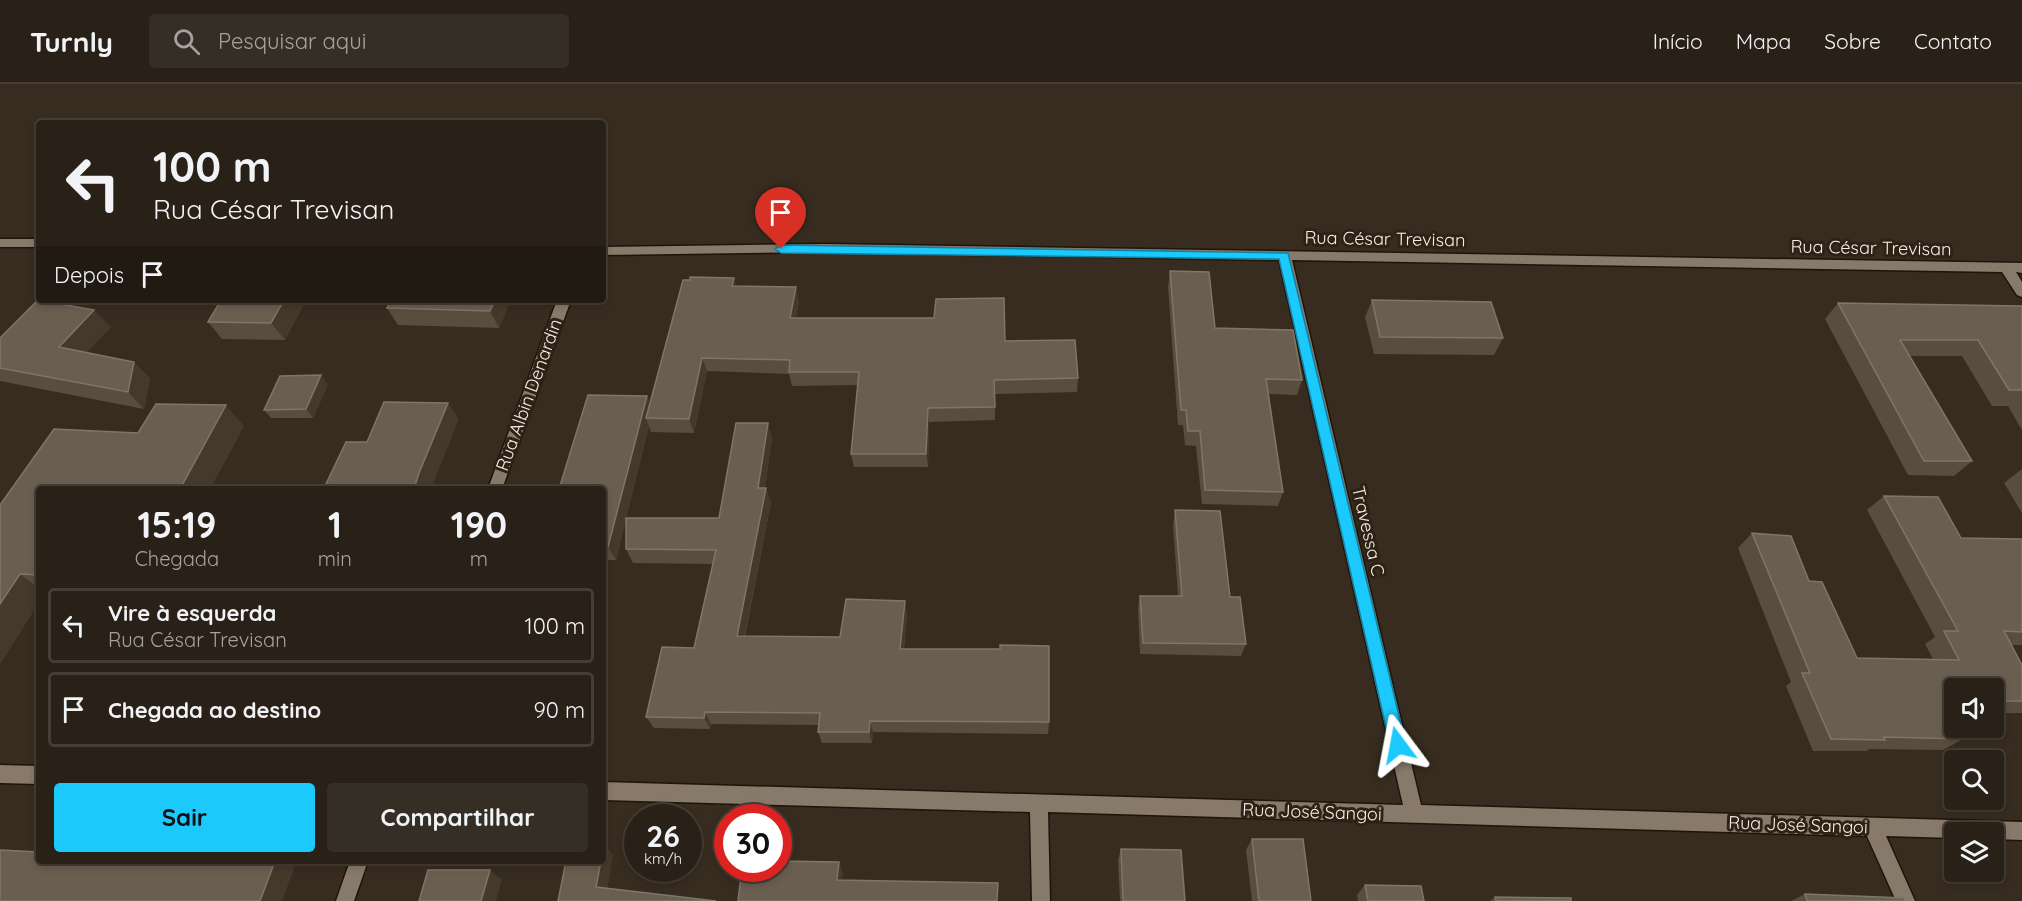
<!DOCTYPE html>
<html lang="pt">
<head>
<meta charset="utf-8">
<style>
  body { margin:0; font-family:Quicksand,sans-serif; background:#352e24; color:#f1f3f6; height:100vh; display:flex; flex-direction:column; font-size:22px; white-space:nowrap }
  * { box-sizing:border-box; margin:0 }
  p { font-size:20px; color:#a5a3a1 }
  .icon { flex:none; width:33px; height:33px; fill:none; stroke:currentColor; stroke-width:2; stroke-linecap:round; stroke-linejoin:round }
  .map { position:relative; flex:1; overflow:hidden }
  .details { position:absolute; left:36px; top:402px; width:570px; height:378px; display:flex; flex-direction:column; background:#292117; border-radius:6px; box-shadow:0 3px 9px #0003,0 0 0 2px #453e36 }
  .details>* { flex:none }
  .top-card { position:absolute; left:36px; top:36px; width:570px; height:183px; border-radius:6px; box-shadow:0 3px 9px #0003,0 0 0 2px #453e36; background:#292117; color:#f1f3f6; overflow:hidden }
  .tools { position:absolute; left:1944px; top:594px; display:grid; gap:12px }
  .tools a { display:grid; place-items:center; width:60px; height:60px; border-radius:6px; background:#292117; box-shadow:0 3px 9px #0003,0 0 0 2px #453e36; font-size:30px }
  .speed { position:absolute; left:624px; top:720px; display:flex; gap:12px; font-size:30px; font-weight:700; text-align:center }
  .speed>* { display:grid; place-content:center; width:78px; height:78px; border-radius:50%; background:#292117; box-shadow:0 3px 9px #0003,0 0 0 2px #453e36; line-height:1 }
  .speed small { font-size:15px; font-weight:400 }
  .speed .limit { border:9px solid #d22; background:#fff; color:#111 }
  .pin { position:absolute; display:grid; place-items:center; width:51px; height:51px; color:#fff; margin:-62px -26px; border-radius:50% 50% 50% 0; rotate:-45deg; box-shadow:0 0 6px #0007 }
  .pin .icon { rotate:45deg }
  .me { position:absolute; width:66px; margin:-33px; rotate:347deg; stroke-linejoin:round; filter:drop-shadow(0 0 4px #0008) }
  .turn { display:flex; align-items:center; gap:21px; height:126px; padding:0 18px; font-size:27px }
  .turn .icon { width:78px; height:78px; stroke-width:2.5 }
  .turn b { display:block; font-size:42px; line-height:51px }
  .then { display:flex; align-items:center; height:57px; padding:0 18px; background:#0003; gap:12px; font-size:22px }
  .eta { display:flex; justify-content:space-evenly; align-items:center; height:102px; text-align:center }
  .eta b { font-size:36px; font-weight:700; line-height:42px }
  .primary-button { display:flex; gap:12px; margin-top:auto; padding:12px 18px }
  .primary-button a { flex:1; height:69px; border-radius:6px; background:#1cc9fc; color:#111; font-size:24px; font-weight:700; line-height:69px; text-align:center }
  .primary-button a+a { background:#352e24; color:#f1f3f6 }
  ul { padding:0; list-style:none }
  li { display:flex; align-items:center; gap:18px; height:75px; margin:0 12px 9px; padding:0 6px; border:3px solid #453e36; border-radius:6px }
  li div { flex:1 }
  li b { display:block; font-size:22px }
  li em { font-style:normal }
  header { display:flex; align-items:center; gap:36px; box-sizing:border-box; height:84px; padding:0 30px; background:#292117; border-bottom:2px solid #453e36 }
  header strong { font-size:28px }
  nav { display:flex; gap:33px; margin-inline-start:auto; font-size:21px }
  .search { width:420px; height:54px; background:#352e24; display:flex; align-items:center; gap:15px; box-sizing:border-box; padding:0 21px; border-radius:6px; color:#a5a3a1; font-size:22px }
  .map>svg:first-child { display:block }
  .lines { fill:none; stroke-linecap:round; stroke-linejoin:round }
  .minor-casing { stroke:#1e1408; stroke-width:3 }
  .minor { fill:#877a6a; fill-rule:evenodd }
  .wall { fill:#594d3f }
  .shaded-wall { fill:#44392b }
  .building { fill:#6a5e51; stroke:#7f7568; stroke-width:1.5 }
  .route { fill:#1cc9fc; stroke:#1283a4; stroke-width:1.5 }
  .labels { text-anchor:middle; stroke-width:6; stroke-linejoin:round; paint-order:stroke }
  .street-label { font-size:18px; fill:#f5eee5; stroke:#2d2215 }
</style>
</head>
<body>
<header>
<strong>Turnly</strong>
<div class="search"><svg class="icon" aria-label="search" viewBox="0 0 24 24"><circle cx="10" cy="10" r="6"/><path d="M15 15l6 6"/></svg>Pesquisar aqui</div>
<nav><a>Início</a><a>Mapa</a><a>Sobre</a><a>Contato</a></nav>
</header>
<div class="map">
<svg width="2022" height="817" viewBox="0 0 2022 817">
  <rect width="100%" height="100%" fill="#372c1f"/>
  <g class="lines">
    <g class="minor-casing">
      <path id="minor" d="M 0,155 L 39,155 L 39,163 L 0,163 Z
        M 826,160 L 2022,179 L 2022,189 L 2016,188 L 2022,198 L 2022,213 L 2017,211 L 2002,188 L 1292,176 L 1421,721 L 2022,738 L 2022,756 L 1994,755 L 1994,748 L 1954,748 L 1954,754 L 1886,752 L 1915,817 L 1896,817 L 1867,752 L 1048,728 L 1050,817 L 1032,817 L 1030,728 L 603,716 L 603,698 L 1403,721 L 1279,176 L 826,168 L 603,171 L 603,163 Z
        M 557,216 L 571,216 L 502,405 L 488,405 Z
        M 0,681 L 39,682 L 39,700 L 0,699 Z
        M 350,777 L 368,777 L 354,817 L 336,817 Z"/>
    </g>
    <use href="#minor" class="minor"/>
  </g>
  <path class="wall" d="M 1170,187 L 1215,244 L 1302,296 L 1297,311 L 1269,310 L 1283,408 L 1278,422 L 1202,420 L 1196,362 L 1185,361 L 1183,341 L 1178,341 L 1168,203 Z
    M 736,202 L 799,217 L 796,234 L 1005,257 L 1078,294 L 1077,308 L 995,310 L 995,336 L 929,338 L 928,383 L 854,383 L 851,370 L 858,301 L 792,302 L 789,290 L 707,287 L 694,349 L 651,348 L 649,342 L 626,434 L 719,434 L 772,354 L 765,404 L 766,404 L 771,419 L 745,552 L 840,553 L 907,530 L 904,565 L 1049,638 L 1048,650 L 873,648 L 872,659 L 822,659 L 818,648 L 819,641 L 711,640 L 710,645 L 654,644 L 646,633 L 694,564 L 713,480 L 633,479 L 626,465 L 626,435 L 616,476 L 603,476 L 603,405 L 650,319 Z
    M 306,216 L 285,256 L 222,255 L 208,238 Z
    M 511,216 L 499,244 L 398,241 L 387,224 Z
    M 1372,216 L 1503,254 L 1494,271 L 1374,270 L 1365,233 Z
    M 1838,219 L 2022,222 L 2022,346 L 2008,322 L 1992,322 L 1962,272 L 1909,272 L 1972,377 L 1954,392 L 1908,391 L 1825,235 Z
    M 111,243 L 87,268 L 150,294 L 144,325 L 0,297 L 0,254 Z
    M 328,300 L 313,334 L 271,334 L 264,326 Z
    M 244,342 L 210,405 L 39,405 L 39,518 L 0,580 L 0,421 L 138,349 Z
    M 2022,385 L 2022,429 L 2004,399 Z
    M 1884,412 L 1961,454 L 2022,455 L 2022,561 L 2011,561 L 2022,617 L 2022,629 L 1994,629 L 1994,604 L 1954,604 L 1954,628 L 1950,628 L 1963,655 L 1943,666 L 1870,665 L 1866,667 L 1813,667 L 1786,602 L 1791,598 L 1738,464 L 1752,449 L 1809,497 L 1857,574 L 1933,575 L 1925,560 L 1935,553 L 1867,426 Z
    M 1175,426 L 1230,513 L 1246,560 L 1241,572 L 1140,570 L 1138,524 L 1140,512 L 1178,512 L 1173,440 Z
    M 1252,755 L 1311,817 L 1252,817 L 1246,766 Z
    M 1121,765 L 1185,817 L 1120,817 L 1118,776 Z
    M 1365,801 L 1424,817 L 1358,817 L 1357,811 Z
    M 1805,810 L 1905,817 L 1791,817 Z
    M 1495,813 L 1571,817 L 1490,817 Z"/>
  <path class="shaded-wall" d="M 734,194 L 738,208 L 732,202 Z
    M 796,203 L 799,217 L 793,248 L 790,234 Z
    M 284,216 L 306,216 L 285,256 L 271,239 Z
    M 495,216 L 511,216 L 499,244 L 490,227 Z
    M 94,226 L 111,243 L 76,280 L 59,263 Z
    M 702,274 L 707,287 L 694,349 L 689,335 Z
    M 134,278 L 150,294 L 144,325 L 128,308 Z
    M 321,291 L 328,300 L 313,334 L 306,325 Z
    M 647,312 L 653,326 L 646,334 L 649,342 L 616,476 L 608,463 Z
    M 448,319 L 459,335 L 431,405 L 414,405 L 419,389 Z
    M 226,321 L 244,342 L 210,405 L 180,405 Z
    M 928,324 L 929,338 L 928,383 L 926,370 Z
    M 768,339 L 772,354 L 763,418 L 758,404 Z
    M 766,404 L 771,419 L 742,564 L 737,552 Z
    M 20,490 L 39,504 L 39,518 L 0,580 L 0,520 Z
    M 905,517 L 907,530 L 902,578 L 900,565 Z
    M 705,628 L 711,640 L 710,645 L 704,634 Z
    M 870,637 L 873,648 L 872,659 L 869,648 Z
    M 604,760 L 613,771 L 606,813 L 596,803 L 601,777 L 603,777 Z
    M 275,777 L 297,777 L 282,817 L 260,817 Z
    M 839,778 L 843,788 L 841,805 L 837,796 Z
    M 490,786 L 502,796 L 496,817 L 481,817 Z"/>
  <path class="building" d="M 1170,187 L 1209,188 L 1215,244 L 1293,246 L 1302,296 L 1266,295 L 1283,408 L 1205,406 L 1200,347 L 1188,347 L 1186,326 L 1181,326 Z
    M 690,193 L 734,194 L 732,202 L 796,203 L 790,234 L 934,234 L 936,215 L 1004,214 L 1005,257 L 1075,256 L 1078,294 L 994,296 L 995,323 L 928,324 L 926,370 L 851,370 L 859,288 L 789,288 L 790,276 L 702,274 L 689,335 L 646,334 L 683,196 L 690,196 Z
    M 38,216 L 94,226 L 59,263 L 134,278 L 128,308 L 0,284 L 0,254 Z
    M 221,216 L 284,216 L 271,239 L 208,238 Z
    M 391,216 L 495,216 L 490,227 L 387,224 Z
    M 1372,216 L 1491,218 L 1503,254 L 1380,253 Z
    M 1838,219 L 2022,222 L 2022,306 L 2009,306 L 1978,256 L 1900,256 L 1972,377 L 1924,377 Z
    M 321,291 L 306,325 L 264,326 L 280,292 Z
    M 588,311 L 647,312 L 608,463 L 603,463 L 603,405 L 559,405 Z
    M 384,318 L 448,319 L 419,389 L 414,405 L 331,405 L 332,402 L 325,402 L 346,358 L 367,358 Z
    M 156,320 L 226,321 L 180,405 L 39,405 L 39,491 L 20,490 L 0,520 L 0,421 L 54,345 L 138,349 Z
    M 736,339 L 768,339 L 758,404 L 766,404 L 737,552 L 840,553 L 846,515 L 905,517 L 900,565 L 1000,565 L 1000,561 L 1049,562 L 1049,638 L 870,637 L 869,648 L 818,648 L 820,629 L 705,628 L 704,634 L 646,633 L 662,563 L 694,564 L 716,466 L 626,465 L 626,434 L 719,434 Z
    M 1884,412 L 1938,413 L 1961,454 L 2022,455 L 2022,548 L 2004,547 L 2022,581 L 2022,617 L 1994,617 L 1994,604 L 1954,604 L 1954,616 L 1943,615 L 1954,638 L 1954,644 L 1957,644 L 1963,655 L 1884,653 L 1885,656 L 1831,655 L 1802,589 L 1810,589 L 1752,449 L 1791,452 L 1809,497 L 1822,498 L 1857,574 L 1959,576 L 1944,547 L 1958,547 Z
    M 1175,426 L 1220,427 L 1230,513 L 1240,513 L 1246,560 L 1143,559 L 1140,512 L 1182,512 Z
    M 1252,755 L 1303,755 L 1311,817 L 1259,817 Z
    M 1121,765 L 1181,766 L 1185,817 L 1123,817 Z
    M 0,766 L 39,768 L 39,777 L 275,777 L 260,817 L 0,817 Z
    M 566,777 L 601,777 L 596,803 L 716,817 L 558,817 Z
    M 778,777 L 839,778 L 837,796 L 998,799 L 997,817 L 738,817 L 742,784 L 778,784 Z
    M 428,786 L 490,786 L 481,817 L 419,817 Z
    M 1365,801 L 1421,802 L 1424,817 L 1368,817 Z
    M 1805,810 L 1904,814 L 1905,817 L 1807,817 Z
    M 1495,813 L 1571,814 L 1571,817 L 1496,817 Z"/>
  <path class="route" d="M 781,161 L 1288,169 L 1406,661 L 1403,666 L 1398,668 L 1392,666 L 1390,661 L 1279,175 L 781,169 L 775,165 Z"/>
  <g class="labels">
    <g class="street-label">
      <text transform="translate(1385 155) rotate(1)" y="6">Rua César Trevisan</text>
      <text transform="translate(1871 164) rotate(1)" y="6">Rua César Trevisan</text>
      <text transform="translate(529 311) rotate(-70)" y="6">Rua Albin Denardin</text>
      <text transform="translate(1368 447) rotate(77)" y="6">Travessa C</text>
      <text transform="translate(1312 728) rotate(2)" y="6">Rua José Sangoi</text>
      <text transform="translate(1798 741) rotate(2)" y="6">Rua José Sangoi</text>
    </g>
  </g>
</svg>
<div class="tools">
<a><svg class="icon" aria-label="sound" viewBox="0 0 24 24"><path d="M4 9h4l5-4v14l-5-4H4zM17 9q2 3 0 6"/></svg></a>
<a><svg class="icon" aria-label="search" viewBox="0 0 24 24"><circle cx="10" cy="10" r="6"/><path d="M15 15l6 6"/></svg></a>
<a><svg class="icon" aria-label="layers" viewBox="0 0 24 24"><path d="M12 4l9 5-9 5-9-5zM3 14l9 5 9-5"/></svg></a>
</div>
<div class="speed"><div>26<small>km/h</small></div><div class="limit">30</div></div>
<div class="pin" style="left:781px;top:165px;background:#d93025"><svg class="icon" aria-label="arrive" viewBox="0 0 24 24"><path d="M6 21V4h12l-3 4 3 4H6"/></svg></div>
<svg class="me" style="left:1398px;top:661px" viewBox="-20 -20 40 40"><path d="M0-17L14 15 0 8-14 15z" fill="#1cc9fc" stroke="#fff" stroke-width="4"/></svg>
<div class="top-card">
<div class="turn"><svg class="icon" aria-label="left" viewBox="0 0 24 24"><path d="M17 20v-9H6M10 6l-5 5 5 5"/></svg><div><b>100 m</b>Rua César Trevisan</div></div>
<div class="then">Depois<svg class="icon" aria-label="arrive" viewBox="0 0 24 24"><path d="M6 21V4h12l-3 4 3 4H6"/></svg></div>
</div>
<section class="details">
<div class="eta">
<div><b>15:19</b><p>Chegada</p></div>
<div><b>1</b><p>min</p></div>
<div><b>190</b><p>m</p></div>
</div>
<ul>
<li><svg class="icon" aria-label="left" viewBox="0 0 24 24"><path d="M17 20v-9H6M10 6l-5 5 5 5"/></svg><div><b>Vire à esquerda</b><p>Rua César Trevisan</p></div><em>100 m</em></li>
<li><svg class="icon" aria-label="arrive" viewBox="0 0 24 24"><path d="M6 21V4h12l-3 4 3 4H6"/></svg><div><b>Chegada ao destino</b></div><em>90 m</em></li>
</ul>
<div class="primary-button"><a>Sair</a><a>Compartilhar</a></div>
</section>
</div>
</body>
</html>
